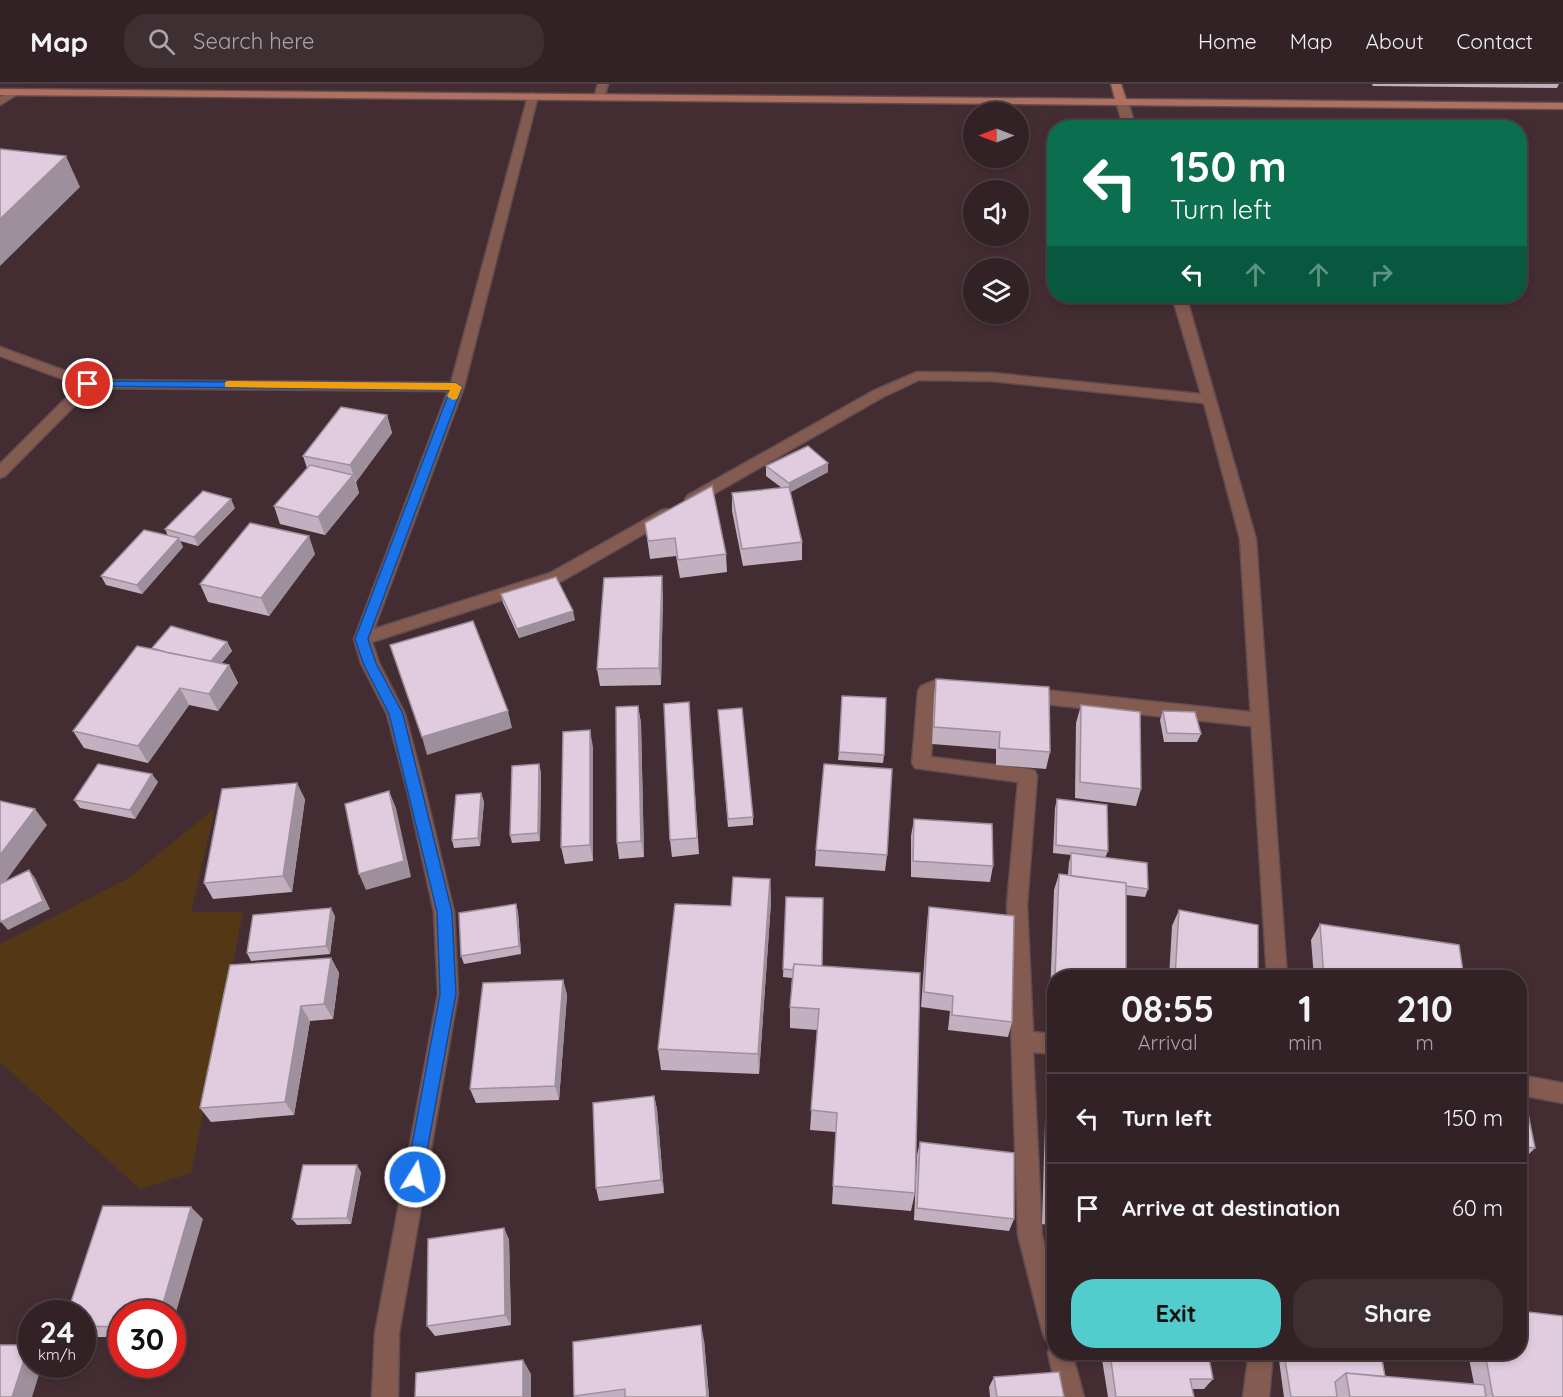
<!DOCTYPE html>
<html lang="en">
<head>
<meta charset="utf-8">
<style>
  body { margin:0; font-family:Quicksand,sans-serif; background:#3d2f32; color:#f1f3f6; height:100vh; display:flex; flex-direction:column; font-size:22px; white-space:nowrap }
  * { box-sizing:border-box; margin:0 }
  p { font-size:20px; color:#a8a4a7 }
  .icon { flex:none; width:33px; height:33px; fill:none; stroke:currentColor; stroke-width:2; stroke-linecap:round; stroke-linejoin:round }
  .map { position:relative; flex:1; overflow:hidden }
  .details { position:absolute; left:1047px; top:886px; width:480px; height:390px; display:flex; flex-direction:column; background:#322226; border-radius:24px; box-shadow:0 3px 9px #0003,0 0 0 2px #4d3f43 }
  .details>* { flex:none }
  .banner { position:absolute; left:1047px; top:36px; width:480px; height:183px; border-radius:24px; box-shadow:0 3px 9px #0003,0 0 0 2px #4d3f43; background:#0b6e4f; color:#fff; overflow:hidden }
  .needle { width:39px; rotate:270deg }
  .tools { position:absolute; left:963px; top:18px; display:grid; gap:12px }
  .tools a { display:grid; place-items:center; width:66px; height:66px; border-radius:50%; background:#322226; box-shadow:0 3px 9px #0003,0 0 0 2px #4d3f43; font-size:30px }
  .speed { position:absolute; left:18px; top:1216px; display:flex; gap:12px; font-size:30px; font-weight:700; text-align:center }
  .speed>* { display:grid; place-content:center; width:78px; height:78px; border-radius:50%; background:#322226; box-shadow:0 3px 9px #0003,0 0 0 2px #4d3f43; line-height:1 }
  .speed small { font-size:15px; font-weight:400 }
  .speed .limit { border:9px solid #d22; background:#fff; color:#111 }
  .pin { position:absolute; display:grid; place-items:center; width:51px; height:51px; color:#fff; margin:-26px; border:3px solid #fff; border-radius:50%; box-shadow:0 2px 6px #0007 }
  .me { position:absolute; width:66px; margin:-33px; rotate:10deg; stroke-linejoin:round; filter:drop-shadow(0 0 4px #0008) }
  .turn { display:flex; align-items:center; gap:21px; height:126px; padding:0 24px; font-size:27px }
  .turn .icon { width:78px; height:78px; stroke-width:2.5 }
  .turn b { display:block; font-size:42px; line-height:51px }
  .lanes { display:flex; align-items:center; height:57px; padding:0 24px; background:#0003; justify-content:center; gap:30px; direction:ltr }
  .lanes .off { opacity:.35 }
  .eta { display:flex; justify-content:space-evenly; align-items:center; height:102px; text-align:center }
  .eta b { font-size:36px; font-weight:700; line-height:42px }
  .cta { display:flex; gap:12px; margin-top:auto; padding:12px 24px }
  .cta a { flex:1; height:69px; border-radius:24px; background:#53cdcb; color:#111; font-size:24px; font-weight:700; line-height:69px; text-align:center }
  .cta a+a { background:#3d2f32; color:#f1f3f6 }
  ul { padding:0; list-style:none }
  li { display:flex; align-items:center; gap:18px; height:90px; padding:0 24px; border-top:2px solid #4d3f43 }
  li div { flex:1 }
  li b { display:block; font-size:22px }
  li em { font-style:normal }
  header { display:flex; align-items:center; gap:36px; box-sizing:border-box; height:84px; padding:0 30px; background:#322226; border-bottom:2px solid #4d3f43 }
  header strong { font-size:28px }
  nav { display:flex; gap:33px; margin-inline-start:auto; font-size:21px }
  .search { width:420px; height:54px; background:#3d2f32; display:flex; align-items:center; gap:15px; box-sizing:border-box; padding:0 21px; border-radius:24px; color:#a8a4a7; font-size:22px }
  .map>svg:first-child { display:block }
  .green { fill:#543816 }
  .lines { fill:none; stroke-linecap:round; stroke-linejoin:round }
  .lane-casing { stroke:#614c50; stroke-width:3 }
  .street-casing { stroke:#614c50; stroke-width:3 }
  .secondary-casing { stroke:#614c50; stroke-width:3 }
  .lane { fill:#835b50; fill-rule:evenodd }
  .street { fill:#835b50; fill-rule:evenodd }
  .secondary { fill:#af705f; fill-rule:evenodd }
  .wall { fill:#c2afc0 }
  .shaded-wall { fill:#9e8f9c }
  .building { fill:#e1ccdf; stroke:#9e8f9c; stroke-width:1.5 }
  .route { fill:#1a73e8; stroke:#114b97; stroke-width:1.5 }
  .slow { fill:#f59e0b }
</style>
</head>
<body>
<header>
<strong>Map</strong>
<div class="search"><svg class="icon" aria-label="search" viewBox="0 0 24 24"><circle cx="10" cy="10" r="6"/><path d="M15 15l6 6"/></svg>Search here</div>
<nav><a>Home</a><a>Map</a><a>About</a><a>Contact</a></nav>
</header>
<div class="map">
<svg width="1563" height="1313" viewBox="0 0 1563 1313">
  <rect width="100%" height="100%" fill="#432d32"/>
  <path class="green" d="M 215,724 L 191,828 L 243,828 L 191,1089 L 140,1105 L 0,978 L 0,860 L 129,794 Z"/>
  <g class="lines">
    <g class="lane-casing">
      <path id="lane" d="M 939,595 L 963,599 L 966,604 L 963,609 C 954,612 944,607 935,611 L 931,673 L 1028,685 L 1035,687 L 1037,692 L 1027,821 L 1033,948 L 1054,950 L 1054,970 L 1033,968 L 1042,1151 L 1054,1201 L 1054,1258 L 1045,1255 L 1042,1246 L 1018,1151 L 1007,821 L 1018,698 L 915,684 L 912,679 L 918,607 L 921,602 Z
        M 1026,604 L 1260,629 L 1266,631 L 1269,636 L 1266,641 L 1260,643 L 1026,618 L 1020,616 L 1017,611 L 1020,606 Z
        M 1054,1259 L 1054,1269 L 1072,1269 L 1084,1313 L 1058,1313 L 1048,1269 L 1051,1260 Z"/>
    </g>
    <g class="street-casing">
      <path id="street" d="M 598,0 L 608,0 L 604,15 L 600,16 L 594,13 Z
        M 14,5 L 19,8 L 18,10 L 0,21 L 0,13 Z
        M 533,9 L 538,12 L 464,303 L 374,545 L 550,489 L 662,426 L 667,425 L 675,430 L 672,434 L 562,497 L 372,558 L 379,579 L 405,630 L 426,710 L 454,828 L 458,910 L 399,1249 L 398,1313 L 372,1313 L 375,1249 L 438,910 L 434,828 L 408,710 L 387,630 L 361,579 L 354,555 L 448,307 L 92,304 L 5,392 L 0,394 L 0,380 L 79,301 L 0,272 L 0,263 L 90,296 L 451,299 L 528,12 Z
        M 1122,15 L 1128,18 L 1136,44 L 1124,44 L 1116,18 Z
        M 1172,212 L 1186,212 L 1256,455 L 1287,894 L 1267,894 L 1240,455 L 1204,319 L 992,297 L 919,296 L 883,313 L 698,419 L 693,420 L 685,415 L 688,411 L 873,307 L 917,288 L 992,289 L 1201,310 Z
        M 1520,991 L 1563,999 L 1563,1019 L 1520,1011 Z
        M 1249,1269 L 1273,1269 L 1269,1313 L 1243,1313 Z"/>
    </g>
    <g class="secondary-casing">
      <path id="secondary" d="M 1111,0 L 1121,0 L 1126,15 L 1563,19 L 1563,25 L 0,11 L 0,5 L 1115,15 Z"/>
    </g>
    <use href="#lane" class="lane"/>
    <use href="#street" class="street"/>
    <use href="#secondary" class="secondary"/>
  </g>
  <path class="wall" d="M 1372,0 L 1559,0 L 1557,4 L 1373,2 Z
    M 387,331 L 392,349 L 356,398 L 359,409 L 325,451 L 280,440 L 274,422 L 307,384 L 303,372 Z
    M 766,382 L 828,388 L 790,408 L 802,458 L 802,476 L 743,482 L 732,427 L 732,409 L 782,404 L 766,392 Z
    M 235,424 L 198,462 L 180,457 L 183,463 L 142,510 L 106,501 L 101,492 L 168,452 L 165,445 Z
    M 645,439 L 726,470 L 727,488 L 680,494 L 676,472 L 650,475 Z
    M 315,470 L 269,532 L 208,518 L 200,500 Z
    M 501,510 L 575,536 L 519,554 L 503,519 Z
    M 663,510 L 661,601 L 600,602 L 597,585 Z
    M 227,558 L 232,567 L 221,580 L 229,581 L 238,599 L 218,627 L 189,621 L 148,679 L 84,664 L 73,647 L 152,565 L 152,564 Z
    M 936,595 L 1050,668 L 1046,685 L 996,681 L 996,665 L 932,660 L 934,612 Z
    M 689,618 L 699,770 L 672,773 L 670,756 Z
    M 1081,621 L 1141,705 L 1136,722 L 1075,714 L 1076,639 Z
    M 638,622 L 641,639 L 644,773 L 619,775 L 617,759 Z
    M 718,626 L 753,733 L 753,741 L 728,743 Z
    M 1163,627 L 1201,650 L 1197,658 L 1164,658 L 1160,636 Z
    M 593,663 L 593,777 L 565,780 L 561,763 Z
    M 839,668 L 884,671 L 883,679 L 838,676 Z
    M 541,688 L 540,757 L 512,759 L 510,751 Z
    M 158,698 L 135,735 L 80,724 L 74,716 Z
    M 481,709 L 484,718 L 480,762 L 454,764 L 452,756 Z
    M 305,715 L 292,808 L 213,815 L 204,799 Z
    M 1057,715 L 1108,767 L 1105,774 L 1148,805 L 1145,813 L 1126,811 L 1126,894 L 1054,894 L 1054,913 L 1050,913 L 1054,806 L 1059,790 L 1068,791 L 1069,778 L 1071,771 L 1053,769 L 1055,724 Z
    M 914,735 L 993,782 L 990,798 L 911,793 L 911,752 Z
    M 816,766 L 887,771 L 885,787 L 815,782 Z
    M 770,795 L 771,818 L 759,990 L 661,986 L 658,965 L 731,822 Z
    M 786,813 L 822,882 L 915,1109 L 911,1127 L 832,1120 L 836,1048 L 810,1046 L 817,946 L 790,944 L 790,923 L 792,894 L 783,893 Z
    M 516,820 L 518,828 L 521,870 L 464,880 L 461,872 Z
    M 929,823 L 1012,938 L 1008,953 L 948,946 L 950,927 L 921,923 L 927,839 Z
    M 1179,826 L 1258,894 L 1169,894 L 1172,842 Z
    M 335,832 L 330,870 L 251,877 L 247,869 Z
    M 1320,840 L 1464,894 L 1314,894 L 1311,856 Z
    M 331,874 L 339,889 L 333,935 L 310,937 L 294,1031 L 211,1038 L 200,1024 Z
    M 563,896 L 567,911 L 559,1016 L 476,1019 L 470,1005 Z
    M 1052,957 L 1054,957 L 1054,1142 L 1042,1140 L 1047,972 Z
    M 654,1012 L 657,1025 L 664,1109 L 599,1117 L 596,1104 Z
    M 1520,1014 L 1535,1064 L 1528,1071 L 1520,1070 Z
    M 920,1058 L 1014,1135 L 1009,1147 L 914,1136 L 917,1071 Z
    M 361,1088 L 351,1140 L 297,1141 L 292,1135 Z
    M 203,1135 L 122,1230 L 122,1253 L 82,1253 L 82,1230 Z
    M 504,1144 L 509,1156 L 511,1241 L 435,1252 L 427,1242 Z
    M 704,1256 L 709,1313 L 574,1313 L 573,1258 Z
    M 1101,1269 L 1208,1269 L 1213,1295 L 1204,1305 L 1192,1305 L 1194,1313 L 1108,1313 Z
    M 1278,1269 L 1381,1269 L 1385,1293 L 1474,1300 L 1468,1269 L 1520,1269 L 1563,1313 L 1284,1313 Z
    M 994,1293 L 1064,1313 L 990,1313 L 989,1303 Z"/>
  <path class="shaded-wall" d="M 66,72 L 80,103 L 0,182 L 0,135 Z
    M 387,331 L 392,349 L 356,398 L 350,381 Z
    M 828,379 L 828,388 L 789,409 L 789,399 Z
    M 353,391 L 359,409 L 325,451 L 318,433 Z
    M 231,415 L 235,424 L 198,462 L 194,453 Z
    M 309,452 L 315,470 L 269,532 L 261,514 Z
    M 179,454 L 183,463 L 142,510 L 137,501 Z
    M 662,492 L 663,510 L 661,601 L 659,584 Z
    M 573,527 L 575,536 L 519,554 L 517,545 Z
    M 227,558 L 232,567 L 213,589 L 209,580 Z
    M 229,581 L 238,599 L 218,627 L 209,610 Z
    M 180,604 L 189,621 L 148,679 L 138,662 Z
    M 638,622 L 641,639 L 644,773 L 641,757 Z
    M 508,627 L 512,644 L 427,671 L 422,653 Z
    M 590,646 L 593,663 L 593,777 L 590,761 Z
    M 539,680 L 541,688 L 540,757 L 538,749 Z
    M 152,690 L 158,698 L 135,735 L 130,726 Z
    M 297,699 L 305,715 L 292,808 L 283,792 Z
    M 389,707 L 396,724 L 411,793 L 366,806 L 359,790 Z
    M 481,709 L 484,718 L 480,762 L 478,754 Z
    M 35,725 L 47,741 L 0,805 L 0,771 Z
    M 29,786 L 35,794 L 50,825 L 8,846 L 1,838 Z
    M 770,795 L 771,818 L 759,990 L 758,970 Z
    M 516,820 L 518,828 L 521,870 L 519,862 Z
    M 331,824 L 335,832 L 330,870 L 326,862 Z
    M 331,874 L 339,889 L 333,935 L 324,920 Z
    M 563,896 L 567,911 L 559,1016 L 555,1002 Z
    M 301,922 L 310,937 L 294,1031 L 285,1018 Z
    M 654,1012 L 657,1025 L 664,1109 L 661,1096 Z
    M 357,1081 L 361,1088 L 351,1140 L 347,1134 Z
    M 191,1123 L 203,1135 L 172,1242 L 172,1230 L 160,1230 Z
    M 504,1144 L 509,1156 L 511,1241 L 505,1231 Z
    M 701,1241 L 704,1256 L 709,1313 L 707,1313 Z
    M 29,1261 L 32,1262 L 32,1281 L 42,1281 L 32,1313 L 12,1313 Z
    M 523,1276 L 531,1290 L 531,1313 L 523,1313 Z"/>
  <path class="building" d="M 0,65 L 66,72 L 0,135 Z
    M 341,323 L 387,331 L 350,381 L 303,372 Z
    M 808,362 L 828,379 L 789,399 L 766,382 Z
    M 310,381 L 353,391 L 318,433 L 274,422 Z
    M 712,402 L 726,470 L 678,476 L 675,454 L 648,457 L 645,439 Z
    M 789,403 L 802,458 L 742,465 L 732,409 Z
    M 203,407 L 231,415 L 194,453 L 165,445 Z
    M 250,439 L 309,452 L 261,514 L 200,500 Z
    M 144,446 L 179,454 L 137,501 L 101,492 Z
    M 662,492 L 659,584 L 597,585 L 604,494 Z
    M 556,493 L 573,527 L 517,545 L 501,510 Z
    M 473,537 L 508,627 L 422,653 L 390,561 Z
    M 171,542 L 227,558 L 211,577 L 169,569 L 152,564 Z
    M 137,562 L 229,581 L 209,610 L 180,604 L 138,662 L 73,647 Z
    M 936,595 L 1049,603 L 1050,668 L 999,664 L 1000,648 L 934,643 Z
    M 842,612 L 886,614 L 884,671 L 839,668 Z
    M 689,618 L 697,754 L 670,756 L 664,620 Z
    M 1081,621 L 1140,628 L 1141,705 L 1080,698 Z
    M 638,622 L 641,757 L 617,759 L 616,623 Z
    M 742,624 L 753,733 L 728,735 L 718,626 Z
    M 1163,627 L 1195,628 L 1201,650 L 1167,649 Z
    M 590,646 L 590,761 L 561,763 L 563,648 Z
    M 98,680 L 152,690 L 130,726 L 74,716 Z
    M 539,680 L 538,749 L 510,751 L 512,682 Z
    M 824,680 L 892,685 L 887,771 L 816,766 Z
    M 297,699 L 283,792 L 204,799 L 222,705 Z
    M 389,707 L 404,777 L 359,790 L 345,720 Z
    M 481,709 L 478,754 L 452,756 L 456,711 Z
    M 1057,715 L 1107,721 L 1108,767 L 1056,761 Z
    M 0,717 L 35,725 L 0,771 Z
    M 914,735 L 992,740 L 993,782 L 913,777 Z
    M 1071,769 L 1147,779 L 1148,805 L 1126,802 L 1126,799 L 1071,792 Z
    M 29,786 L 43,817 L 1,838 L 0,835 L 0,800 Z
    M 1059,790 L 1126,799 L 1126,894 L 1055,894 Z
    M 733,793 L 770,795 L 758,970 L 658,965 L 675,820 L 731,822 Z
    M 786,813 L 823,814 L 822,882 L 794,880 L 793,886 L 783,885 Z
    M 516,820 L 519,862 L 461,872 L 459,829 Z
    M 929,823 L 1014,832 L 1012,938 L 952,931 L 953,912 L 924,908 Z
    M 331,824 L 326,862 L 247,869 L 253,831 Z
    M 1179,826 L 1258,841 L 1258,894 L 1175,894 Z
    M 1320,840 L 1459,861 L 1464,894 L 1324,894 Z
    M 331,874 L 324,920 L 301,922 L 285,1018 L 200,1024 L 230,881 Z
    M 794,880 L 920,889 L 915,1109 L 833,1102 L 837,1029 L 811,1026 L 819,925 L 790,923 Z
    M 563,896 L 555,1002 L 470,1005 L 483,899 Z
    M 1052,957 L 1054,957 L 1054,1129 L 1047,1128 Z
    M 654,1012 L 661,1096 L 596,1104 L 593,1019 Z
    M 1520,1014 L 1525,1015 L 1535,1064 L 1520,1062 Z
    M 920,1058 L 1014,1069 L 1014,1135 L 917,1124 Z
    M 303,1081 L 357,1081 L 347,1134 L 292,1135 Z
    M 103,1122 L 191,1123 L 160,1230 L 122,1230 L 122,1243 L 82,1242 L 82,1230 L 67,1230 Z
    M 504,1144 L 505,1231 L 427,1242 L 428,1155 Z
    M 1520,1227 L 1563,1232 L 1563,1313 L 1493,1313 L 1485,1269 L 1520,1269 Z
    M 701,1241 L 707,1313 L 625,1313 L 625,1305 L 574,1312 L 573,1258 Z
    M 0,1261 L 29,1261 L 12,1313 L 0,1313 Z
    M 1110,1269 L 1208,1269 L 1213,1295 L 1190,1295 L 1194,1313 L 1116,1313 Z
    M 1284,1269 L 1381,1269 L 1385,1293 L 1346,1289 L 1335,1298 L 1337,1313 L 1291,1313 Z
    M 523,1276 L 523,1313 L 415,1313 L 416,1289 Z
    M 1059,1288 L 1064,1313 L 997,1313 L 994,1293 Z
    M 1346,1289 L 1484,1301 L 1486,1313 L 1350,1313 Z"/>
  <path class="route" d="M 88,297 L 456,299 L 462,303 L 368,555 L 376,579 L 403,630 L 452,828 L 456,910 L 421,1099 L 415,1101 L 409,1099 L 406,1093 L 440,910 L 437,828 L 389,630 L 363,579 L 355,555 L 450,306 L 84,302 L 84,298 Z"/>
  <path class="slow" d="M 228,297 L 456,299 L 462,303 L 457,315 L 453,316 L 447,312 L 450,306 L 225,303 L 225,298 Z"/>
</svg>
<div class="tools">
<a><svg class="needle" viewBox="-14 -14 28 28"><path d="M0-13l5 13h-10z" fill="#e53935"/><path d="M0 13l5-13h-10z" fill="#a8a4a7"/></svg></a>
<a><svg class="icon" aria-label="sound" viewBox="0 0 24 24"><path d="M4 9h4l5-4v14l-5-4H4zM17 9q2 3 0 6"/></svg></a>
<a><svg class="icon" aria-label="layers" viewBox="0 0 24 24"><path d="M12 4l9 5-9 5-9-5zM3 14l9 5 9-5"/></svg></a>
</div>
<div class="speed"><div>24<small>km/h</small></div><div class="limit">30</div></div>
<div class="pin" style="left:88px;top:300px;background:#d93025"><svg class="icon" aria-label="arrive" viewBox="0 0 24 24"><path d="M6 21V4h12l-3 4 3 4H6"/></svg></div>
<svg class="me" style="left:415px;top:1093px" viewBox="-20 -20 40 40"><circle r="17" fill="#1a73e8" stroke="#fff" stroke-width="3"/><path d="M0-11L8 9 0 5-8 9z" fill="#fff"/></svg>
<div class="banner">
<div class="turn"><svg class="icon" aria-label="left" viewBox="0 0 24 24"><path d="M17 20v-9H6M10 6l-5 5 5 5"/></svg><div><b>150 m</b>Turn left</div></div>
<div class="lanes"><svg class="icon" aria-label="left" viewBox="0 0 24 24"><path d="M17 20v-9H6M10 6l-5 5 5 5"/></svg><svg class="icon off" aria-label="ahead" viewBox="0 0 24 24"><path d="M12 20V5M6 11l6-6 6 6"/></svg><svg class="icon off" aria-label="ahead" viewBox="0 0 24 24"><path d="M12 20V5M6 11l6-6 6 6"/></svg><svg class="icon off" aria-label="right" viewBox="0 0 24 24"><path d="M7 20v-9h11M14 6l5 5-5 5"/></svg></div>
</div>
<section class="details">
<div class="eta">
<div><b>08:55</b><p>Arrival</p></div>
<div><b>1</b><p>min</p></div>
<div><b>210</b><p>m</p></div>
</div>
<ul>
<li><svg class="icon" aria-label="left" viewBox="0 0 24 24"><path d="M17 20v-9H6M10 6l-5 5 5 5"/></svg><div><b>Turn left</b></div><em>150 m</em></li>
<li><svg class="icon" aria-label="arrive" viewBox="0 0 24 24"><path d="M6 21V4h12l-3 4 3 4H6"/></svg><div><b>Arrive at destination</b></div><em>60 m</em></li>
</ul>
<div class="cta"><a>Exit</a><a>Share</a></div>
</section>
</div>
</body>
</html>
